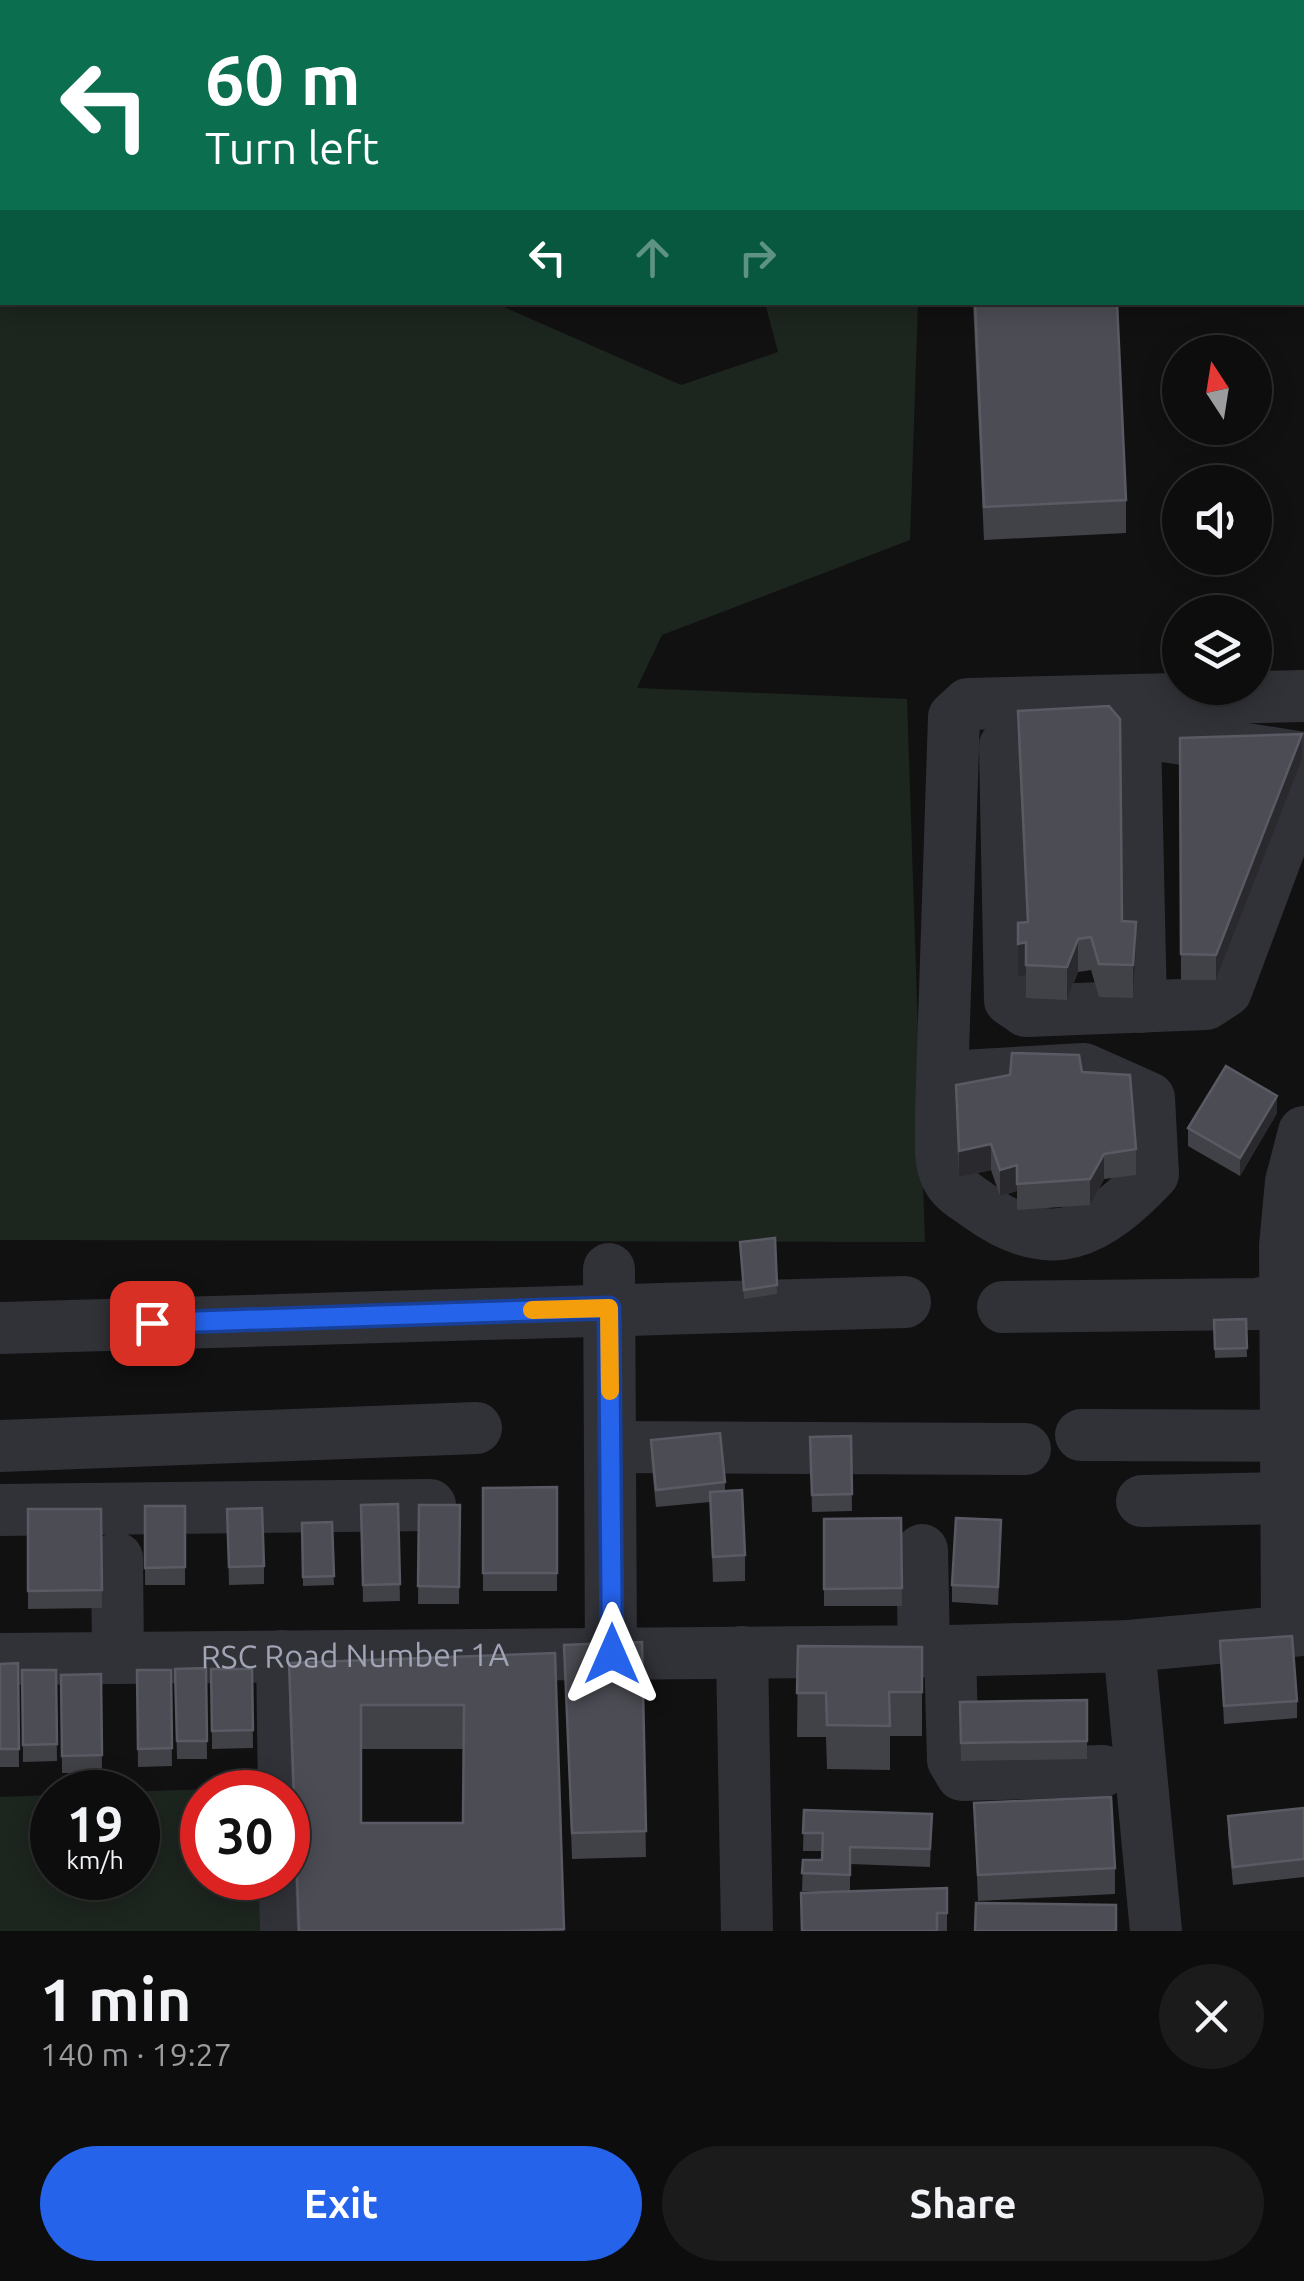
<!DOCTYPE html>
<html lang="en">
<head>
<meta charset="utf-8">
<style>
  body { margin:0; font-family:Ubuntu,sans-serif; background:#1b1b1c; color:#f1f3f6; height:100vh; display:flex; flex-direction:column; font-size:38px; white-space:nowrap }
  * { box-sizing:border-box; margin:0 }
  p { font-size:32px; color:#9a9c9e }
  .icon { flex:none; width:55px; height:55px; fill:none; stroke:currentColor; stroke-width:2; stroke-linecap:round; stroke-linejoin:round }
  .map { position:relative; height:1931px; overflow:hidden }
  .side { display:flex; flex-direction:column; background:#0d0d0e; flex:1 }
  .side>* { flex:none }
  .guide { position:absolute; left:0px; top:0px; width:1305px; height:305px; box-shadow:0 5px 25px #0003,0 0 0 2px #2d2d2e; background:#0b6e4f; color:#fff; overflow:hidden }
  .needle { width:65px; rotate:348deg }
  .tools { position:absolute; left:1162px; top:335px; display:grid; gap:20px }
  .tools a { display:grid; place-items:center; width:110px; height:110px; border-radius:50%; background:#0d0d0e; box-shadow:0 5px 25px #0003,0 0 0 2px #2d2d2e; font-size:50px }
  .speed { position:absolute; left:30px; top:1770px; display:flex; gap:20px; font-size:50px; font-weight:700; text-align:center }
  .speed>* { display:grid; place-content:center; width:130px; height:130px; border-radius:50%; background:#0d0d0e; box-shadow:0 5px 25px #0003,0 0 0 2px #2d2d2e; line-height:1 }
  .speed small { font-size:25px; font-weight:400 }
  .speed .limit { border:15px solid #d22; background:#fff; color:#111 }
  .pin { position:absolute; display:grid; place-items:center; width:85px; height:85px; color:#fff; margin:-42px; border-radius:20px; box-shadow:0 5px 15px #0006 }
  .me { position:absolute; width:110px; margin:-55px; rotate:0deg; stroke-linejoin:round; filter:drop-shadow(0 0 8px #0008) }
  .turn { display:flex; align-items:center; gap:35px; height:210px; padding:0 40px; font-size:45px }
  .turn .icon { width:130px; height:130px; stroke-width:2.5 }
  .turn b { display:block; font-size:70px; line-height:85px }
  .lanes { display:flex; align-items:center; height:95px; padding:0 40px; background:#0003; justify-content:center; gap:50px; direction:ltr }
  .lanes .off { opacity:.35 }
  .round { display:grid; place-items:center; flex:none; width:105px; height:105px; border-radius:52px; background:#1b1b1c }
  .summary { display:flex; align-items:center; justify-content:space-between; height:170px; padding:0 40px }
  h1 { font-size:60px; font-weight:700; line-height:75px }
  .button { display:flex; gap:20px; margin-top:auto; padding:20px 40px }
  .button a { flex:1; height:115px; border-radius:60px; background:#2563eb; color:#fff; font-size:40px; font-weight:700; line-height:115px; text-align:center }
  .button a+a { background:#1b1b1c; color:#f1f3f6 }
  .map>svg:first-child { display:block }
  .green { fill:#1d251f }
  .lines { fill:none; stroke-linecap:round; stroke-linejoin:round }
  .minor { stroke:#313238; stroke-width:52 }
  .wall { fill:#414248; fill-rule:evenodd }
  .shaded-wall { fill:#2a2a2e }
  .building { fill:#4c4d54; stroke:#595a63; stroke-width:2.5; fill-rule:evenodd }
  .route-casing { stroke:#184099; stroke-width:25 }
  .route { stroke:#2563eb; stroke-width:18 }
  .slow { stroke:#f59e0b; stroke-width:18 }
  .labels { text-anchor:middle; stroke-width:10; stroke-linejoin:round; paint-order:stroke }
  .street-label { font-size:32px; fill:#a1a4b4; stroke:#0c0c0d }
</style>
</head>
<body>
<div class="map">
<svg width="1304" height="1931" viewBox="0 0 1304 1931">
  <rect width="100%" height="100%" fill="#111112"/>
  <path class="green" d="M 0,0 L 52,2 L 2,2 L 2,302 L 495,303 L 681,385 L 778,352 L 765,303 L 918,303 L 910,540 L 662,635 L 637,688 L 907,699 L 925,1242 L 0,1240 Z
    M 284,1787 L 284,1792 L 202,1792 L 202,1878 L 285,1878 L 286,1931 L 0,1931 L 0,1797 L 52,1795 L 52,1878 L 138,1878 L 138,1792 L 118,1792 Z"/>
  <g class="lines">
    <g class="minor">
      <path d="M 1135,734 L 1141,1007"/>
      <path d="M 1304,758 L 1151,734 L 1017,733 L 1005,746 L 1010,1000 L 1026,1011 L 1206,1004 L 1226,991 L 1304,782"/>
      <path d="M 945,1077 L 1084,1069 L 1149,1098 L 1153,1174 C 1098,1232 1052,1259 979,1206 C 966,1196 953,1191 946,1175 C 938,1159 942,1131 941,1113 L 954,717 L 968,704 L 1304,696"/>
      <path d="M 609,1269 L 611,1654"/>
      <path d="M 1003,1307 L 1258,1304 L 1285,1297"/>
      <path d="M 0,1328 L 905,1302"/>
      <path d="M 1081,1435 L 1304,1436"/>
      <path d="M 0,1446 L 476,1428"/>
      <path d="M 611,1447 L 1025,1449"/>
      <path d="M 1142,1501 L 1285,1498"/>
      <path d="M 0,1510 L 430,1505"/>
      <path d="M 922,1550 L 924,1651"/>
      <path d="M 117,1558 L 118,1658"/>
      <path d="M 1287,1630 L 1285,1246 L 1291,1182 L 1304,1132"/>
      <path d="M 1129,1646 L 1156,1931"/>
      <path d="M 950,1651 L 953,1760 L 962,1775 L 1103,1771"/>
      <path d="M 742,1652 L 747,1931"/>
      <path d="M 282,1656 L 284,1792"/>
      <path id="s1" d="M 0,1659 L 950,1651 L 1129,1646 L 1304,1630"/>
      <path d="M 285,1878 L 286,1931"/>
    </g>
  </g>
  <path class="wall" d="M 973,302 L 1117,302 L 1126,500 L 1126,533 L 984,540 Z
    M 1018,711 L 1122,921 L 1136,955 L 1133,998 L 1099,997 L 1091,970 L 1078,972 L 1067,1000 L 1026,998 L 1026,975 L 1018,977 L 1027,922 L 1018,744 Z
    M 1180,738 L 1302,760 L 1216,980 L 1181,980 Z
    M 1082,1072 L 1136,1149 L 1136,1175 L 1104,1179 L 1090,1205 L 1017,1210 L 1017,1191 L 1000,1196 L 991,1170 L 959,1177 L 956,1085 Z
    M 1277,1113 L 1240,1176 L 1188,1146 L 1188,1128 Z
    M 775,1238 L 777,1294 L 744,1299 L 740,1242 Z
    M 1246,1319 L 1247,1357 L 1215,1358 L 1214,1320 Z
    M 851,1436 L 852,1511 L 812,1512 L 810,1437 Z
    M 651,1440 L 725,1482 L 725,1491 L 745,1555 L 745,1581 L 713,1582 L 710,1502 L 656,1507 L 651,1458 Z
    M 557,1487 L 557,1591 L 483,1591 L 483,1488 Z
    M 398,1504 L 400,1601 L 363,1602 L 361,1505 Z
    M 419,1505 L 460,1505 L 459,1604 L 418,1604 Z
    M 145,1506 L 185,1506 L 185,1585 L 145,1585 Z
    M 28,1509 L 101,1509 L 102,1608 L 28,1609 Z
    M 227,1509 L 264,1566 L 264,1584 L 229,1585 Z
    M 901,1518 L 902,1606 L 824,1606 L 824,1519 Z
    M 332,1522 L 334,1585 L 303,1586 L 302,1523 Z
    M 1001,1538 L 998,1605 L 952,1602 L 952,1585 Z
    M 1220,1641 L 1297,1701 L 1297,1718 L 1224,1724 Z
    M 642,1642 L 646,1857 L 572,1859 L 564,1645 Z
    M 798,1646 L 922,1647 L 922,1736 L 890,1736 L 890,1770 L 827,1769 L 826,1737 L 797,1737 Z
    M 555,1653 L 564,1931 L 297,1931 L 289,1707 L 289,1663 ZM 361,1749 L 463,1749 L 463,1823 L 361,1823 Z
    M 18,1663 L 19,1767 L 0,1767 L 0,1664 Z
    M 206,1668 L 207,1759 L 177,1759 L 175,1669 Z
    M 211,1669 L 252,1669 L 253,1748 L 212,1749 Z
    M 22,1670 L 56,1670 L 57,1761 L 23,1762 Z
    M 137,1670 L 171,1670 L 172,1766 L 138,1767 Z
    M 101,1674 L 102,1773 L 62,1773 L 61,1675 Z
    M 1087,1700 L 1087,1759 L 961,1761 L 960,1702 Z
    M 974,1803 L 1115,1868 L 1115,1894 L 978,1901 Z
    M 1304,1808 L 1304,1877 L 1233,1885 L 1228,1834 L 1228,1816 Z
    M 804,1810 L 932,1814 L 930,1867 L 850,1864 L 850,1891 L 947,1888 L 947,1931 L 801,1931 L 801,1893 L 832,1892 L 802,1891 L 803,1860 L 822,1860 L 822,1851 L 803,1851 Z"/>
  <path class="shaded-wall" d="M 1302,734 L 1302,760 L 1216,980 L 1216,955 Z
    M 1136,922 L 1136,955 L 1133,998 L 1133,965 Z
    M 1078,939 L 1078,972 L 1067,1000 L 1067,967 Z
    M 1026,942 L 1026,975 L 1018,977 L 1018,944 Z
    M 1277,1096 L 1277,1113 L 1240,1176 L 1240,1158 Z
    M 991,1144 L 991,1170 L 959,1177 L 959,1151 Z
    M 1104,1154 L 1104,1179 L 1090,1205 L 1090,1179 Z
    M 1017,1165 L 1017,1191 L 1000,1196 L 1000,1170 Z"/>
  <path class="building" d="M 975,302 L 1117,302 L 1126,500 L 984,507 Z
    M 1109,706 L 1120,719 L 1122,921 L 1136,922 L 1133,965 L 1099,964 L 1091,937 L 1078,939 L 1067,967 L 1026,965 L 1026,942 L 1018,944 L 1018,923 L 1028,922 L 1018,711 Z
    M 1302,734 L 1216,955 L 1181,954 L 1180,738 Z
    M 1012,1053 L 1079,1055 L 1082,1072 L 1130,1075 L 1136,1149 L 1104,1154 L 1090,1179 L 1017,1184 L 1017,1165 L 1000,1170 L 991,1144 L 959,1151 L 956,1085 L 1010,1075 Z
    M 1226,1066 L 1277,1096 L 1240,1158 L 1188,1128 Z
    M 775,1238 L 777,1285 L 744,1290 L 740,1242 Z
    M 1246,1319 L 1247,1348 L 1215,1349 L 1214,1320 Z
    M 720,1433 L 725,1482 L 656,1490 L 651,1440 Z
    M 851,1436 L 852,1494 L 812,1495 L 810,1437 Z
    M 557,1487 L 557,1573 L 483,1573 L 483,1488 Z
    M 742,1490 L 745,1555 L 713,1557 L 710,1492 Z
    M 398,1504 L 400,1584 L 363,1585 L 361,1505 Z
    M 419,1505 L 460,1505 L 459,1587 L 418,1586 Z
    M 145,1506 L 185,1506 L 185,1567 L 145,1568 Z
    M 262,1508 L 264,1566 L 229,1567 L 227,1509 Z
    M 28,1509 L 101,1509 L 102,1590 L 28,1591 Z
    M 901,1518 L 902,1588 L 824,1589 L 824,1519 Z
    M 956,1518 L 1001,1520 L 998,1587 L 952,1585 Z
    M 332,1522 L 334,1576 L 303,1577 L 302,1523 Z
    M 1292,1636 L 1297,1701 L 1224,1706 L 1220,1641 Z
    M 642,1642 L 646,1831 L 572,1833 L 564,1645 Z
    M 798,1646 L 922,1647 L 922,1692 L 889,1692 L 890,1726 L 827,1725 L 826,1693 L 797,1693 Z
    M 555,1653 L 564,1929 L 505,1931 L 299,1931 L 289,1663 ZM 361,1705 L 464,1705 L 463,1823 L 361,1823 Z
    M 18,1663 L 19,1749 L 0,1749 L 0,1664 Z
    M 206,1668 L 207,1741 L 177,1741 L 175,1669 Z
    M 211,1669 L 252,1669 L 253,1730 L 212,1731 Z
    M 22,1670 L 56,1670 L 57,1744 L 23,1745 Z
    M 137,1670 L 171,1670 L 172,1748 L 138,1749 Z
    M 101,1674 L 102,1755 L 62,1756 L 61,1675 Z
    M 1087,1700 L 1087,1741 L 961,1743 L 960,1702 Z
    M 1111,1797 L 1115,1868 L 978,1875 L 974,1803 Z
    M 1304,1808 L 1304,1859 L 1233,1867 L 1228,1816 Z
    M 804,1810 L 932,1814 L 930,1849 L 850,1847 L 850,1875 L 802,1873 L 803,1860 L 822,1860 L 823,1833 L 803,1833 Z
    M 947,1888 L 947,1913 L 937,1913 L 937,1931 L 802,1931 L 801,1893 Z
    M 976,1903 L 1116,1905 L 1116,1931 L 975,1931 Z"/>
  <g class="lines">
    <g class="route-casing">
      <path id="route" d="M 152,1323 L 609,1308 L 612,1654"/>
    </g>
    <use href="#route" class="route"/>
    <path class="slow" d="M 532,1310 L 609,1308 L 610,1391"/>
  </g>
  <g class="labels">
    <g class="street-label">
      <text dy="11" stroke="none"><textPath href="#s1" startOffset="355">RSC Road Number 1A</textPath></text>
    </g>
  </g>
</svg>
<div class="tools">
<a><svg class="needle" viewBox="-14 -14 28 28"><path d="M0-13l5 13h-10z" fill="#e53935"/><path d="M0 13l5-13h-10z" fill="#9a9c9e"/></svg></a>
<a><svg class="icon" aria-label="sound" viewBox="0 0 24 24"><path d="M4 9h4l5-4v14l-5-4H4zM17 9q2 3 0 6"/></svg></a>
<a><svg class="icon" aria-label="layers" viewBox="0 0 24 24"><path d="M12 4l9 5-9 5-9-5zM3 14l9 5 9-5"/></svg></a>
</div>
<div class="speed"><div>19<small>km/h</small></div><div class="limit">30</div></div>
<div class="pin" style="left:152px;top:1323px;background:#d93025"><svg class="icon" aria-label="arrive" viewBox="0 0 24 24"><path d="M6 21V4h12l-3 4 3 4H6"/></svg></div>
<svg class="me" style="left:612px;top:1654px" viewBox="-20 -20 40 40"><path d="M0-17L14 15 0 8-14 15z" fill="#2563eb" stroke="#fff" stroke-width="4"/></svg>
<div class="guide">
<div class="turn"><svg class="icon" aria-label="left" viewBox="0 0 24 24"><path d="M17 20v-9H6M10 6l-5 5 5 5"/></svg><div><b>60 m</b>Turn left</div></div>
<div class="lanes"><svg class="icon" aria-label="left" viewBox="0 0 24 24"><path d="M17 20v-9H6M10 6l-5 5 5 5"/></svg><svg class="icon off" aria-label="ahead" viewBox="0 0 24 24"><path d="M12 20V5M6 11l6-6 6 6"/></svg><svg class="icon off" aria-label="right" viewBox="0 0 24 24"><path d="M7 20v-9h11M14 6l5 5-5 5"/></svg></div>
</div>
</div>
<section class="side">
<div class="summary"><div><h1>1 min</h1><p>140 m · 19:27</p></div><a class="round"><svg class="icon" aria-label="close" viewBox="0 0 24 24"><path d="M6 6l12 12M18 6L6 18"/></svg></a></div>
<div class="button"><a>Exit</a><a>Share</a></div>
</section>
</body>
</html>
